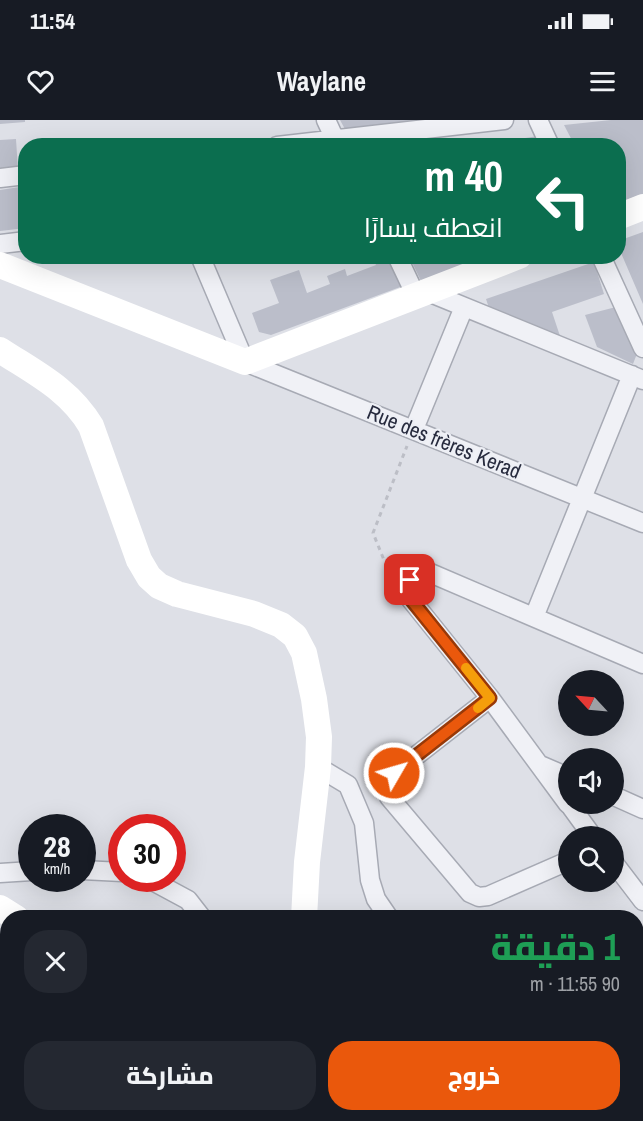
<!DOCTYPE html>
<html lang="ar">
<head>
<meta charset="utf-8">
<style>
  body { margin:0; font-family:"Archivo Narrow",Cairo,sans-serif; background:#242831; color:#f1f3f6; direction:rtl; height:100vh; display:flex; flex-direction:column; font-size:22px; white-space:nowrap }
  * { box-sizing:border-box; margin:0 }
  p { font-size:20px; color:#9ea1a6 }
  .icon { flex:none; width:33px; height:33px; fill:none; stroke:currentColor; stroke-width:2; stroke-linecap:round; stroke-linejoin:round }
  .map { position:relative; flex:1; overflow:hidden; direction:ltr }
  .side { position:absolute; left:0px; top:790px; width:644px; height:212px; display:flex; flex-direction:column; background:#171b24; border-radius:24px 24px 0 0; box-shadow:0 6px 24px #0002; direction:rtl }
  .side>* { flex:none }
  .hud { position:absolute; left:18px; top:18px; width:608px; height:126px; border-radius:24px; box-shadow:0 6px 24px #0002; direction:rtl; background:#0b6e4f; color:#fff; overflow:hidden }
  .needle { width:39px; rotate:296deg }
  .tools { position:absolute; left:558px; top:550px; display:grid; gap:12px }
  .tools a { display:grid; place-items:center; width:66px; height:66px; border-radius:50%; background:#171b24; box-shadow:0 6px 24px #0002; font-size:30px }
  .speed { position:absolute; left:18px; top:694px; display:flex; gap:12px; font-size:30px; font-weight:700; text-align:center }
  .speed>* { display:grid; place-content:center; width:78px; height:78px; border-radius:50%; background:#171b24; box-shadow:0 6px 24px #0002; line-height:1 }
  .speed small { font-size:15px; font-weight:400 }
  .speed .limit { border:9px solid #d22; background:#fff; color:#111 }
  .pin { position:absolute; display:grid; place-items:center; width:51px; height:51px; color:#fff; margin:-26px; border-radius:12px; box-shadow:0 3px 9px #0006 }
  .me { position:absolute; width:66px; margin:-33px; rotate:52deg; stroke-linejoin:round; filter:drop-shadow(0 0 4px #0008) }
  .turn { display:flex; align-items:center; gap:21px; height:126px; padding:0 24px; font-size:27px }
  .turn .icon { width:78px; height:78px; stroke-width:2.5 }
  .turn b { display:block; font-size:42px; line-height:51px }
  .round { display:grid; place-items:center; flex:none; width:63px; height:63px; border-radius:24px; background:#242831 }
  .overview { display:flex; align-items:center; justify-content:space-between; height:102px; padding:0 24px }
  h1 { font-size:36px; font-weight:800; line-height:45px; color:#1e9e55 }
  .cta { display:flex; gap:12px; margin-top:auto; padding:12px 24px }
  .cta a { flex:1; height:69px; border-radius:24px; background:#ea580c; color:#fff; font-size:24px; font-weight:800; line-height:69px; text-align:center }
  .cta a+a { background:#242831; color:#f1f3f6 }
  .status { display:flex; justify-content:space-between; align-items:center; height:42px; padding:0 30px; background:#171b24; direction:ltr }
  .status svg { height:16px; fill:currentColor }
  header { display:flex; justify-content:space-between; align-items:center; height:78px; padding:0 24px; background:#171b24; font-size:27px; font-weight:800 }
  .map>svg:first-child { display:block }
  .green { fill:#c0d1bf }
  .building { fill:#bbbeca }
  .lines { fill:none; stroke-linecap:round; stroke-linejoin:round }
  .street-casing { stroke:#a7aab4; stroke-width:21 }
  .path { stroke:#bcbec6; stroke-width:3; stroke-dasharray:4.5 4.5; stroke-linecap:butt }
  .street { stroke:#f0f1f6; stroke-width:18 }
  .secondary { stroke:#fff; stroke-width:26 }
  .route-casing { stroke:#983908; stroke-width:15 }
  .route { stroke:#ea580c; stroke-width:10 }
  .slow { stroke:#f59e0b; stroke-width:10 }
  .labels { text-anchor:middle; stroke-width:4.5; stroke-linejoin:round; paint-order:stroke }
  .street-label { font-size:21px; fill:#272b3e; stroke:#edeff5 }
</style>
</head>
<body>
<div class="status"><b>11:54</b><svg viewBox="0 0 49 12"><path d="M0 12V9h3v3zM5 12V6h3v6zM10 12V3h3v9zM15 12V0h3v12zM26 1h20v11H26zM47 4h2v5h-2z"/></svg></div>
<header><svg class="icon" aria-label="menu" viewBox="0 0 24 24"><path d="M4 6h16M4 12h16M4 18h16"/></svg>Waylane<svg class="icon" aria-label="heart" viewBox="0 0 24 24"><path d="M12 20l-8-8c-3-5 5-10 8-4 3-6 11-1 8 4z"/></svg></header>
<div class="map">
<svg width="643" height="1001" viewBox="0 0 643 1001">
  <rect width="100%" height="100%" fill="#dee0e7"/>
  <path class="green" d="M 65,994 L 93,995 L 97,1001 L 63,1001 Z"/>
  <path class="building" d="M 0,0 L 25,0 L 25,2 L 0,4 Z
    M 340,0 L 436,0 L 346,11 Z
    M 611,0 L 643,0 L 643,74 L 618,83 L 618,26 L 575,26 L 564,5 Z
    M 538,16 L 539,26 L 488,26 L 488,24 Z
    M 16,19 L 18,50 L 0,51 L 0,20 Z
    M 26,66 L 26,108 L 0,111 L 0,70 Z
    M 643,112 L 643,184 L 618,126 L 618,121 Z
    M 372,136 L 392,136 L 403,166 L 271,215 L 259,212 L 252,193 L 279,183 L 270,160 L 299,150 L 307,173 L 330,164 L 327,156 L 345,149 L 347,156 L 376,145 Z
    M 409,136 L 486,136 L 421,161 Z
    M 594,142 L 604,174 L 552,192 L 561,219 L 491,194 L 486,179 Z
    M 616,187 L 638,231 L 633,244 L 597,227 L 585,195 Z"/>
  <g class="lines">
    <g class="street-casing">
      <path id="street" d="M 326,0 L 338,26
        M 538,0 L 550,26
        M 277,26 L 504,0
        M 0,58 L 26,55
        M 0,124 L 26,121
        M 200,136 L 245,242 L 643,403
        M 397,136 L 416,176
        M 601,136 L 643,228
        M 428,172 L 643,260
        M 414,309 L 464,187
        M 534,497 L 632,255
        M 490,578 L 394,653 L 388,664 L 389,677 L 470,773 L 479,777 L 488,776 L 568,741
        M 540,645 L 568,657
        M 318,647 L 348,665 L 364,703 L 370,760 L 376,779 L 389,798
        M 614,676 L 643,689
        M 568,684 L 490,578 L 408,476 C 405,462 413,451 428,452 L 643,544
        M 569,684 L 593,717
        M 614,743 L 643,781
        M 82,750 L 122,752
        M 0,753 L 32,751
        M 149,759 L 188,780 L 202,798
        M 0,848 L 8,835
        M 365,994 L 374,1001
        M 635,1001 L 643,992"/>
    </g>
    <path class="path" d="M 398,448 L 384,440 L 373,413 L 407,326"/>
    <use href="#street" class="street"/>
    <path class="secondary" d="M 618,97 L 643,87
      M 0,145 L 245,242 L 519,136
      M 0,230 C 35,253 69,269 91,306 L 139,440 L 149,457 L 159,466 L 177,474 L 254,494 L 281,505 L 295,516 L 304,533 L 314,579 L 319,617 L 318,647 L 307,742 L 304,798
      M 0,788 L 16,798
      M 208,994 L 211,1001
      M 472,994 L 477,1001"/>
  </g>
  <g class="lines">
    <g class="route-casing">
      <path id="route" d="M 394,653 L 490,578 L 408,476 L 407,468 L 410,460"/>
    </g>
    <use href="#route" class="route"/>
    <path class="slow" d="M 466,548 L 490,578 L 478,588"/>
  </g>
  <g class="labels">
    <g class="street-label">
      <text transform="translate(444 322) rotate(22)" y="7">Rue des frères Kerad</text>
    </g>
  </g>
</svg>
<div class="tools">
<a><svg class="needle" viewBox="-14 -14 28 28"><path d="M0-13l5 13h-10z" fill="#e53935"/><path d="M0 13l5-13h-10z" fill="#9ea1a6"/></svg></a>
<a><svg class="icon" aria-label="sound" viewBox="0 0 24 24"><path d="M4 9h4l5-4v14l-5-4H4zM17 9q2 3 0 6"/></svg></a>
<a><svg class="icon" aria-label="search" viewBox="0 0 24 24"><circle cx="10" cy="10" r="6"/><path d="M15 15l6 6"/></svg></a>
</div>
<div class="speed"><div>28<small>km/h</small></div><div class="limit">30</div></div>
<div class="pin" style="left:410px;top:460px;background:#d93025"><svg class="icon" aria-label="arrive" viewBox="0 0 24 24"><path d="M6 21V4h12l-3 4 3 4H6"/></svg></div>
<svg class="me" style="left:394px;top:653px" viewBox="-20 -20 40 40"><circle r="17" fill="#ea580c" stroke="#fff" stroke-width="3"/><path d="M0-11L8 9 0 5-8 9z" fill="#fff"/></svg>
<div class="hud">
<div class="turn"><svg class="icon" aria-label="left" viewBox="0 0 24 24"><path d="M17 20v-9H6M10 6l-5 5 5 5"/></svg><div><b>40 m</b>انعطف يسارًا</div></div>
</div>
<section class="side">
<div class="overview"><div><h1>1 دقيقة</h1><p>90 m · 11:55</p></div><a class="round"><svg class="icon" aria-label="close" viewBox="0 0 24 24"><path d="M6 6l12 12M18 6L6 18"/></svg></a></div>
<div class="cta"><a>خروج</a><a>مشاركة</a></div>
</section>
</div>
</body>
</html>
